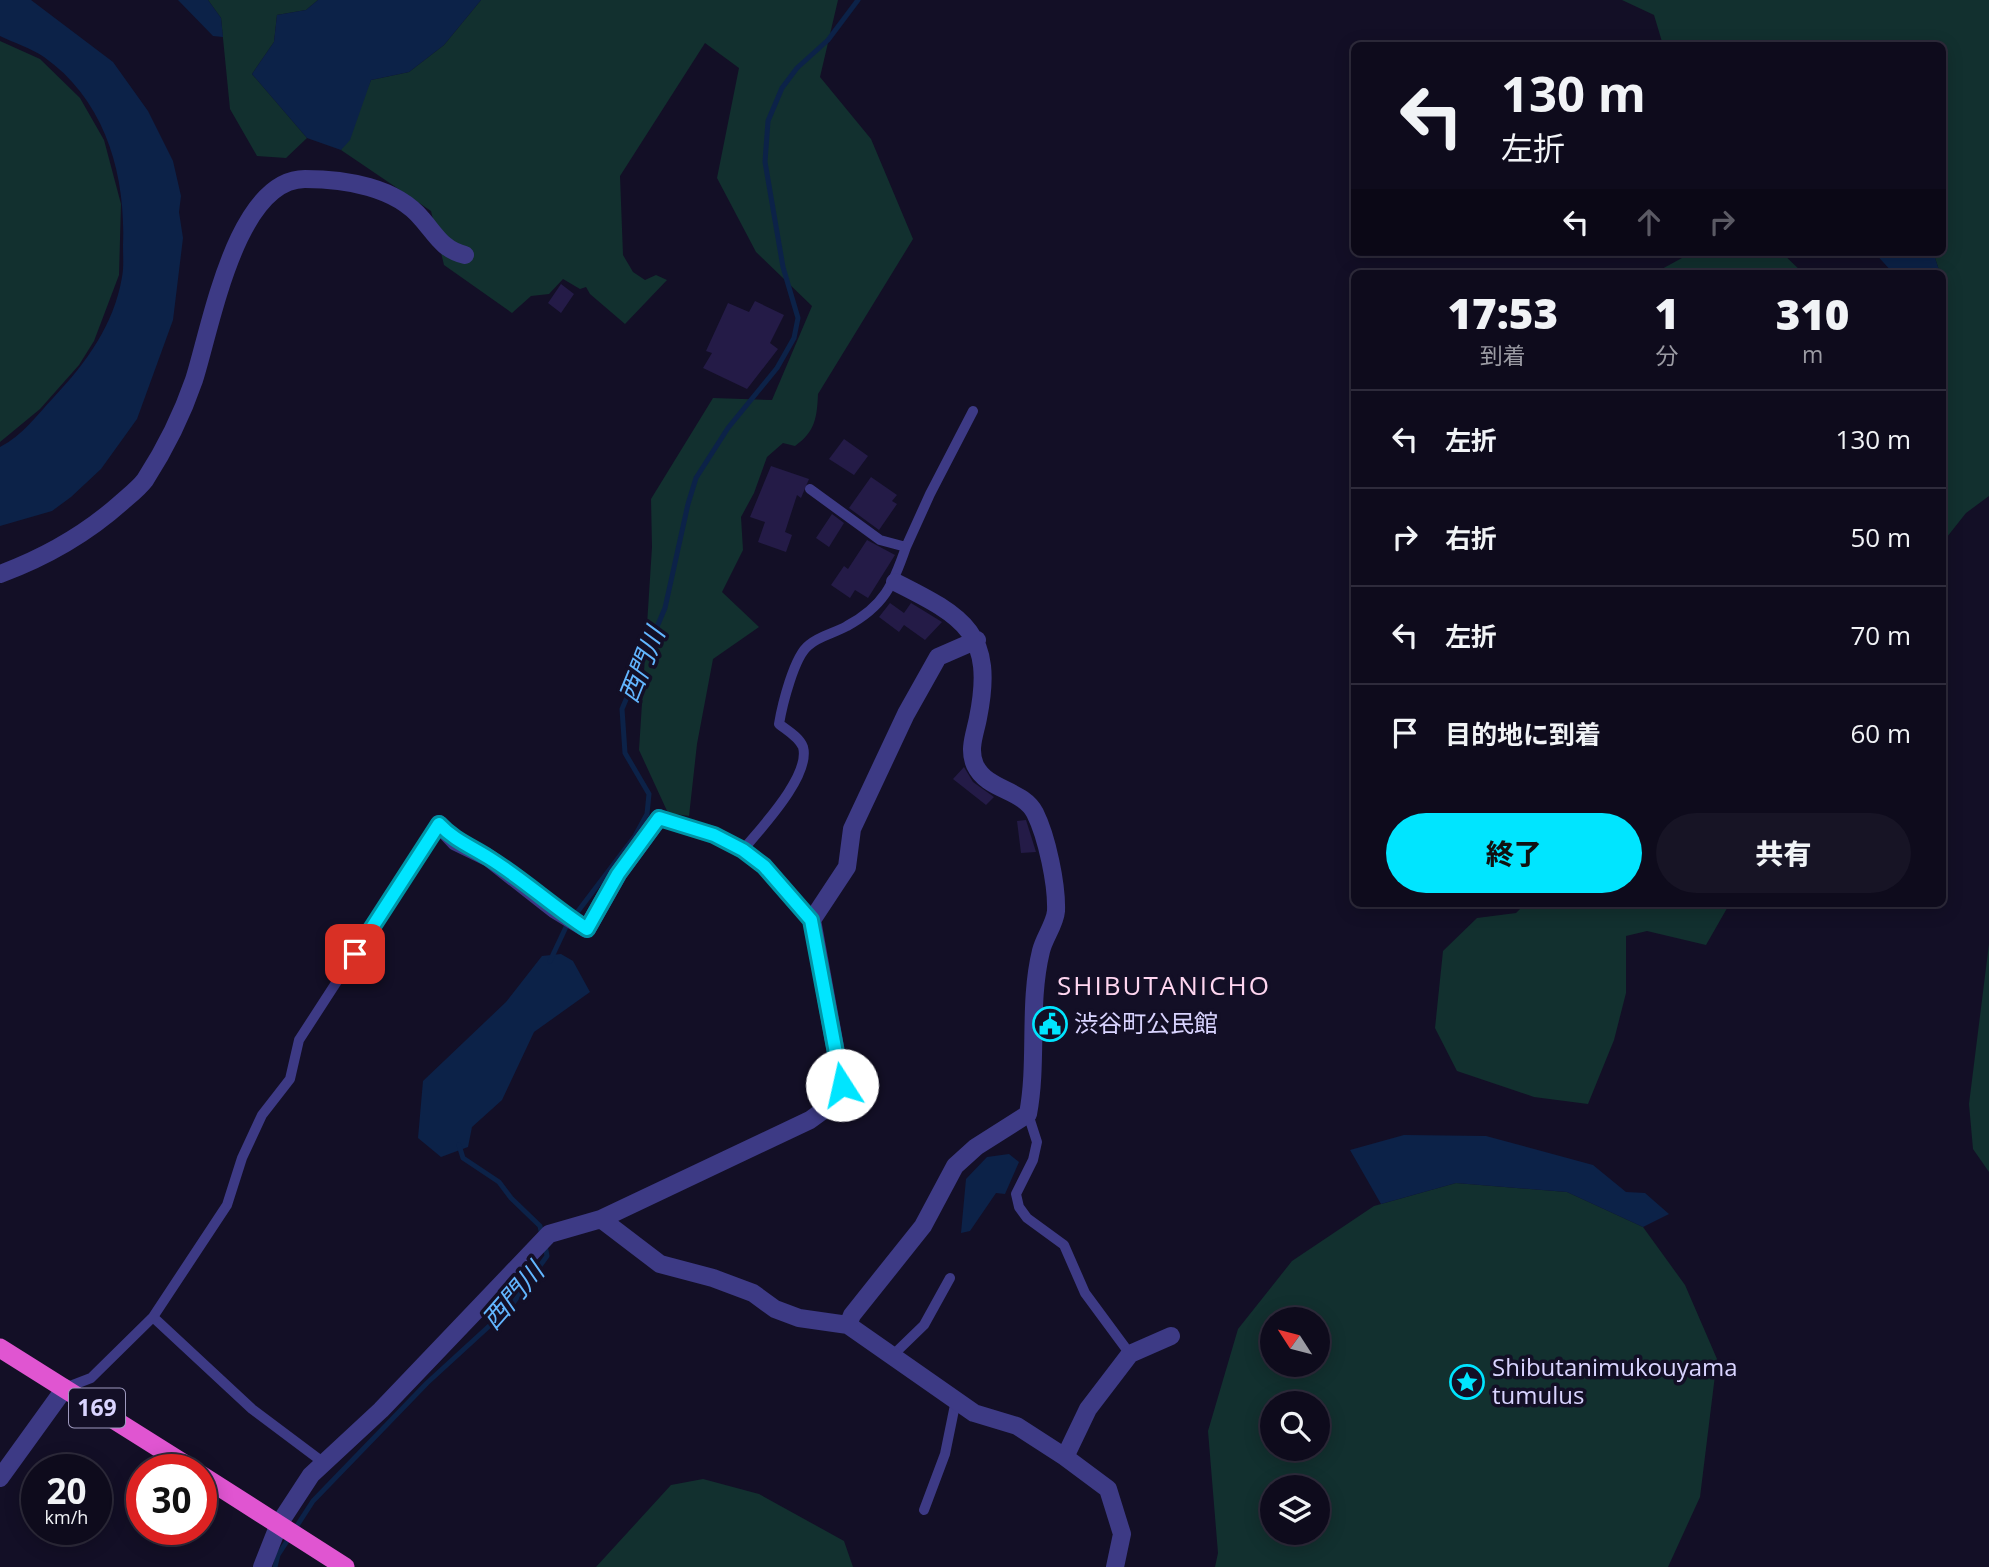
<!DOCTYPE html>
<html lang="ja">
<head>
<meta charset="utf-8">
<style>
  body { margin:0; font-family:"Open Sans","Noto Sans JP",sans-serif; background:#171425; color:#f1f3f6; height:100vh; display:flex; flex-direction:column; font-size:26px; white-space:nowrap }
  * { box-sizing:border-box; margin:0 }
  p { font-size:23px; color:#9b9ba3 }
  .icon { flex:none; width:38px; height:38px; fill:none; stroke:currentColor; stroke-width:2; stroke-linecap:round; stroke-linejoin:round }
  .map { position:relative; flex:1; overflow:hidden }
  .drawer { position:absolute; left:1351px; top:270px; width:595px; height:637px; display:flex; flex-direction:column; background:#0e0b1c; border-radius:10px; box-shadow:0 4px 18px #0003,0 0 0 2px #2e2b3b }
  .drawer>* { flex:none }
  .banner { position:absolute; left:1351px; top:42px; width:595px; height:214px; border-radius:10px; box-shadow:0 4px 18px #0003,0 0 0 2px #2e2b3b; background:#0e0b1c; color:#f1f3f6; overflow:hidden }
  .needle { width:46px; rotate:306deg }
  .buttons { position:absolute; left:1260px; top:1307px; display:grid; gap:14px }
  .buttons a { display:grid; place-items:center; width:70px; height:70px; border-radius:50%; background:#0e0b1c; box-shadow:0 4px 18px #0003,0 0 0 2px #2e2b3b; font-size:35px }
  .speed { position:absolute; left:21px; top:1454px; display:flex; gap:14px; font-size:35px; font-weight:700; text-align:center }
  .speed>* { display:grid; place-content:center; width:91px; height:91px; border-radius:50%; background:#0e0b1c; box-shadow:0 4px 18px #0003,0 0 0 2px #2e2b3b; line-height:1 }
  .speed small { font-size:18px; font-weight:400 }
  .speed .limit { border:10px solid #d22; background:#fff; color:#111 }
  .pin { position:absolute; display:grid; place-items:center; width:60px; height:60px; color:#fff; margin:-30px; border-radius:14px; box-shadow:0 4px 10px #0006 }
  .me { position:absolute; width:77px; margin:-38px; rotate:350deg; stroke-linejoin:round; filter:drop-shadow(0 0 5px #0008) }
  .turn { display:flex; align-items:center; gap:24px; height:147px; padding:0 35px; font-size:32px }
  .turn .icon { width:91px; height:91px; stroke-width:2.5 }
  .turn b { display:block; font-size:49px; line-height:60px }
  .lanes { display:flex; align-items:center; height:66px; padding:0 35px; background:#0003; justify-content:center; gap:35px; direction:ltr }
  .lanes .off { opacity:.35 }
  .eta { display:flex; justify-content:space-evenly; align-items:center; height:119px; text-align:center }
  .eta b { font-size:42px; font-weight:800; line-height:49px }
  .cta { display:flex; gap:14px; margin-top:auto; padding:14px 35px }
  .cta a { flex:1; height:80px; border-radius:42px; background:#00e5ff; color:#111; font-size:28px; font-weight:800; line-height:80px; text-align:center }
  .cta a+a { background:#171425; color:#f1f3f6 }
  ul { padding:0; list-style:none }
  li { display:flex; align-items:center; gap:21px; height:98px; padding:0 35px; border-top:2px solid #2e2b3b }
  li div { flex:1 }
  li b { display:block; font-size:26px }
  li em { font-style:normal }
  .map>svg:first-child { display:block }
  .green { fill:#12302f; fill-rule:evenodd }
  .water { fill:#0c2248 }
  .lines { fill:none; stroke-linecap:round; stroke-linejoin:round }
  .stream { stroke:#0c2248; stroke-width:5 }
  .building { fill:#241b47 }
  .service { stroke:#3d3a85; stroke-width:10 }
  .minor { stroke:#3d3a85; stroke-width:18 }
  .tertiary { stroke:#3d3a85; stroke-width:18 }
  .trunk { stroke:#e055d1; stroke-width:19 }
  .route-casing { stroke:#0095a6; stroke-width:18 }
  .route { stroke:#00e5ff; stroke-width:12 }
  .labels { text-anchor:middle; stroke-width:7; stroke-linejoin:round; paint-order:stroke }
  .shield { fill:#130f26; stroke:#9e99be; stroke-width:2 }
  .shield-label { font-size:23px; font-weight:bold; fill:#d9d4ff }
  .poi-label { font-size:24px; fill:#d9d4ff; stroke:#130f26; text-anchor:start }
  .water-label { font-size:26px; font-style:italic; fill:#62b6ff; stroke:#130f26 }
  .neighbourhood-label { font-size:26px; letter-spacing:2px; fill:#ffd6f0; stroke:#130f26 }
</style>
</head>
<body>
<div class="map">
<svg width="1989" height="1567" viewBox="0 0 1989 1567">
  <rect width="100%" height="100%" fill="#130f26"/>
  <path class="green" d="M 208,0 L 318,0 L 306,10 L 277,15 L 274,42 L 252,74 L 307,138 L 286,158 L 257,156 L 230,109 L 221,18 Z
    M 481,0 L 838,0 L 820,77 L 871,139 L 913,239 L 818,394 C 817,418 815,432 795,446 L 783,443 L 767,457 L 754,493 L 741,517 L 743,550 L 722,592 L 759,627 L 713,659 L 697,744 L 689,816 L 668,813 L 639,750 L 652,547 L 651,499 L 713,398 L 772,400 L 812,306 L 756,252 L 717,178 L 739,68 L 705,43 L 620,176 L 623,255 L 633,272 L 645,280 L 656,275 L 667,280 L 625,324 L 590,294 L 586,287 L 580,289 L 563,279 L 549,294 L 531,296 L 512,313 L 444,265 L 431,211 L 341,150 L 371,80 L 409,72 L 444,45 Z
    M 1622,0 L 1989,0 L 1989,496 L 1966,513 L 1943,542 L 1942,328 L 1947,297 L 1942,273 L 1940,273 L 1933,252 L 1942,252 L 1942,46 L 1663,45 L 1654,15 Z
    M 0,41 L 40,59 L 80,98 L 104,140 L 121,204 L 119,275 L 94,341 L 79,365 L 40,409 L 0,442 Z
    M 1693,252 L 1781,252 L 1803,273 L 1660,273 L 1660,270 Z
    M 1526,903 L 1730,903 L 1706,945 L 1647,931 L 1626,936 L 1626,993 L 1614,1040 L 1588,1104 L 1534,1097 L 1457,1071 L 1435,1028 L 1443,951 L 1477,918 L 1516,913 Z
    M 1989,944 L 1989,1172 L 1973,1149 L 1969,1104 Z
    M 1456,1183 L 1567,1192 L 1643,1227 L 1685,1285 L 1717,1359 L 1700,1497 L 1668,1567 L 1215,1567 L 1218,1553 L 1208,1431 L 1238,1329 L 1292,1261 L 1374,1206 ZM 1272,1320 L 1318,1320 L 1318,1365 L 1272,1365 ZM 1272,1404 L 1318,1404 L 1318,1449 L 1272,1449 ZM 1272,1488 L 1318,1488 L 1318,1533 L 1272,1533 Z
    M 703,1479 L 759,1494 L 844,1541 L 853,1567 L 596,1567 L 671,1485 Z"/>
  <path class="water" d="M 0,0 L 31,0 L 113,62 L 148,111 L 173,161 L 181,196 L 179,212 L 183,238 L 173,320 L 137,419 L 101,469 L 71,497 L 52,511 L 0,526 L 0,447 C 23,435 37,415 54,397 C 86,363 114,325 122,277 C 124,267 123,256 123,245 C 126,174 105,100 44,57 C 31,48 14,43 0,36 Z
    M 178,0 L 208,0 L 221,18 L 223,37 L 213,36 Z
    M 318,0 L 481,0 L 444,45 L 409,72 L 371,80 L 350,140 L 341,150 L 307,138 L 252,74 L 274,42 L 277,15 L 306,10 Z
    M 1874,252 L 1933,252 L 1940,273 L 1893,273 Z
    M 561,954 L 573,961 L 590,992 L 534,1032 L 502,1100 L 472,1127 L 468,1147 L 441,1157 L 418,1138 L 423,1081 L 506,1002 L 542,956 Z
    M 1404,1135 L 1486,1136 L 1593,1165 L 1626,1192 L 1645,1193 L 1669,1214 L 1643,1227 L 1567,1192 L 1456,1183 L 1381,1204 L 1350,1150 Z
    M 1009,1154 L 1019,1162 L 1005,1194 L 996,1193 L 970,1231 L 961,1233 L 966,1179 L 987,1157 Z"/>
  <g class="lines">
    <path class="stream" d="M 550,961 L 566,927 L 635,836 L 647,814 L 649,794 L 625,753 L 622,709 L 665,608 L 688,504 L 696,478 L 728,428 L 777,368 L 794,338 L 798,318 L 783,267 L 765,162 L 768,121 L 782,88 L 797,68 L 828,40 L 858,0
      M 459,1145 L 463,1158 L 499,1182 L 511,1198 L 540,1226 L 542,1236
      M 275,1567 L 278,1555 L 313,1501 L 427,1383 L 511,1306 L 547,1256 L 545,1245"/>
  </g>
  <path class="building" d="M 561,284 L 574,294 L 561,313 L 548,303 Z
    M 755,301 L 784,315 L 770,343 L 778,349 L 747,389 L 703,368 L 712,353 L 706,351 L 728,303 L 749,312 Z
    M 844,439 L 868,456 L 854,475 L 829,459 Z
    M 771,466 L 809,479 L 801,498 L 797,495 L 785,532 L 792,535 L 786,552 L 758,542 L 765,522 L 750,517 Z
    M 871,477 L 897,495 L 892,501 L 897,504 L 879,530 L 849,508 Z
    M 832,514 L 844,523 L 829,547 L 816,538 Z
    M 867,540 L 895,555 L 868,598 L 855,590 L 850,598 L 831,585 L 844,566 L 848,569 Z
    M 890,603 L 904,613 L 911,603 L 942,622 L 925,640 L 904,625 L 899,632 L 879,617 Z
    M 964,767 L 973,782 L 994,797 L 986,805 L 953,779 Z
    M 1026,820 L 1036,852 L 1021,853 L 1017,821 Z
    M 1045,1008 L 1063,1011 L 1057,1041 L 1045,1039 Z"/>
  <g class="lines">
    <path class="service" d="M 906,547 L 930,494 L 973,411
      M 659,818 C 734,835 762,864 812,920
      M 743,850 C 760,829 811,776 803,747 C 799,737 788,731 779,724 C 782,706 794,656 809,645 C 819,636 835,633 847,626 C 884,606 893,585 906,547 L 880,540 L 810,489
      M 1028,1114 L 1037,1142 L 1033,1160 L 1016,1194 L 1019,1207 L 1027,1218 L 1064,1245 L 1085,1293 L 1130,1354
      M 153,1317 L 252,1409 L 324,1463
      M 892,1356 L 924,1325 L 950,1278
      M 65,1388 L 91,1378 L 153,1317 L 227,1205 L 242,1158 L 262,1115 L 290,1079 L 299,1040 L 439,824
      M 924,1510 L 945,1454 L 956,1400"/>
    <path class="minor" d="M 0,574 C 46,557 85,535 122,502 C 130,495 139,488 145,480 C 165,449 182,415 194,380 C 211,327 236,179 305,179 C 345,179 396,187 422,219 C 436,235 443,250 465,255
      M 439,824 L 456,842 L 489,858 L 554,909 L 587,929 L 618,874 L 659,818
      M 601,1219 L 660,1264 L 713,1278 L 753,1293 L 775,1309 L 799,1318 L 848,1325 L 974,1413 L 1017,1426 L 1065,1457 L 1108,1489 L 1122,1534 L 1115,1567
      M 848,1325 L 852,1315 L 923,1226 L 955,1166 L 976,1147 L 1028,1114 C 1038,1061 1028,1004 1041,951 C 1044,938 1055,924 1056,911 C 1057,885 1047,837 1035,813 C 1023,789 987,791 975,765 C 968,749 975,734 978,718 C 995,634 965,617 895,582
      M 1065,1457 L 1088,1409 L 1130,1354 L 1171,1336
      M 262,1567 L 279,1524 L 311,1475 L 381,1410 L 549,1234 L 601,1219 L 810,1120 L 832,1104 L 842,1085 L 812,920 L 847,867 L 852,829 L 906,714 L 938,657 L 977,640"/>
    <path class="tertiary" d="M 0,1478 L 65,1388"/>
    <path class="trunk" d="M 0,1348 L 194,1470
      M 201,1475 L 345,1567"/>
  </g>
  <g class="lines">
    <g class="route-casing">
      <path id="route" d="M 355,954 L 439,824 C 454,840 470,846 489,858 C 523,879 553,907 587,929 L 618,874 L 659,818 L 714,835 L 743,850 L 764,866 L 811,920 L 842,1085"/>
    </g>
    <use href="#route" class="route"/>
  </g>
  <defs>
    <g id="civic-ring" transform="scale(1.75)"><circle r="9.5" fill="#130f26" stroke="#00e5ff" stroke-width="1.5"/><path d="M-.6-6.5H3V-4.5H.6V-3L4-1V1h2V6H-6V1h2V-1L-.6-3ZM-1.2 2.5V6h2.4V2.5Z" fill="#00e5ff"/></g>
    <g id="sight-ring" transform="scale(1.75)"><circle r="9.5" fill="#130f26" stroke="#00e5ff" stroke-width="1.5"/><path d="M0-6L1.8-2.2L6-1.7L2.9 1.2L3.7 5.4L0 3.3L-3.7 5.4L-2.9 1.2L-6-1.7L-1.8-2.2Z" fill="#00e5ff"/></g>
  </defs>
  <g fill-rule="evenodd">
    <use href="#civic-ring" x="1050" y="1024"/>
    <use href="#sight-ring" x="1467" y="1382"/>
  </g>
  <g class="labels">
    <rect class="shield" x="69" y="1388.5" width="56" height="39" rx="5"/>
    <g class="shield-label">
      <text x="97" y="1416">169</text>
    </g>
    <g class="poi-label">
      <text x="1074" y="1032">渋谷町公民館</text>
      <text x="1492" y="1376">Shibutanimukouyama<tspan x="1492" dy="28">tumulus</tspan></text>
    </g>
    <g class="water-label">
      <text transform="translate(642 665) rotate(-68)" y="9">西門川</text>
      <text transform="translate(513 1296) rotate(-49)" y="9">西門川</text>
    </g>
    <g class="neighbourhood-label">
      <text x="1164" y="995">SHIBUTANICHO</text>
    </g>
  </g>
</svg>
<div class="buttons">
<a><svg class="needle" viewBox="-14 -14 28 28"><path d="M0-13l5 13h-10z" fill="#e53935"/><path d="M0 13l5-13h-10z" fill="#9b9ba3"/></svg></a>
<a><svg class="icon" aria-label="search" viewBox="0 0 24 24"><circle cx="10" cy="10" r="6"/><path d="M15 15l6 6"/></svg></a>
<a><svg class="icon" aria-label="layers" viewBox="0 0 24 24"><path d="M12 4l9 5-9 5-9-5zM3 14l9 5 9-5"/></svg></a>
</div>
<div class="speed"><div>20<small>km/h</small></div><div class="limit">30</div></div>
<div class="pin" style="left:355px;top:954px;background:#d93025"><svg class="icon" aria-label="arrive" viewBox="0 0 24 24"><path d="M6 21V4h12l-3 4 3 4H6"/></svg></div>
<svg class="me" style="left:842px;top:1085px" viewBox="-20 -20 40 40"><circle r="19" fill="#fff"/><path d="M0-13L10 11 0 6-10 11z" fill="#00e5ff"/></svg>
<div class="banner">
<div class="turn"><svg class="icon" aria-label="left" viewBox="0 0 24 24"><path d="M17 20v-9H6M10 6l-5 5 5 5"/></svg><div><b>130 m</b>左折</div></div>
<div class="lanes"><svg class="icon" aria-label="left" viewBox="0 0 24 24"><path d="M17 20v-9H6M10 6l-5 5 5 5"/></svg><svg class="icon off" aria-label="ahead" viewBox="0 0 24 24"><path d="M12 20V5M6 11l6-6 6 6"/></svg><svg class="icon off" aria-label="right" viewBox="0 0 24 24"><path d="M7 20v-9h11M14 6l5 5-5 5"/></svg></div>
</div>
<section class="drawer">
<div class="eta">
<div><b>17:53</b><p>到着</p></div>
<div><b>1</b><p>分</p></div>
<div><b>310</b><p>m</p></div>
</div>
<ul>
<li><svg class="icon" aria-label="left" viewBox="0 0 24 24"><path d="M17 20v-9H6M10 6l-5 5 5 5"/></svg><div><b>左折</b></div><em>130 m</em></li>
<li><svg class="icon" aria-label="right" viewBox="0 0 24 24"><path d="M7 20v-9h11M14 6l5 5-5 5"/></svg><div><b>右折</b></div><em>50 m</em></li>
<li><svg class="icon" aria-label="left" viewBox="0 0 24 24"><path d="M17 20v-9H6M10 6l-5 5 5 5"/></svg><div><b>左折</b></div><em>70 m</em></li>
<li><svg class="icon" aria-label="arrive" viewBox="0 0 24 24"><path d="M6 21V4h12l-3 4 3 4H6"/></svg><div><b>目的地に到着</b></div><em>60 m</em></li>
</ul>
<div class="cta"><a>終了</a><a>共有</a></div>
</section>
</div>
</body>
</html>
